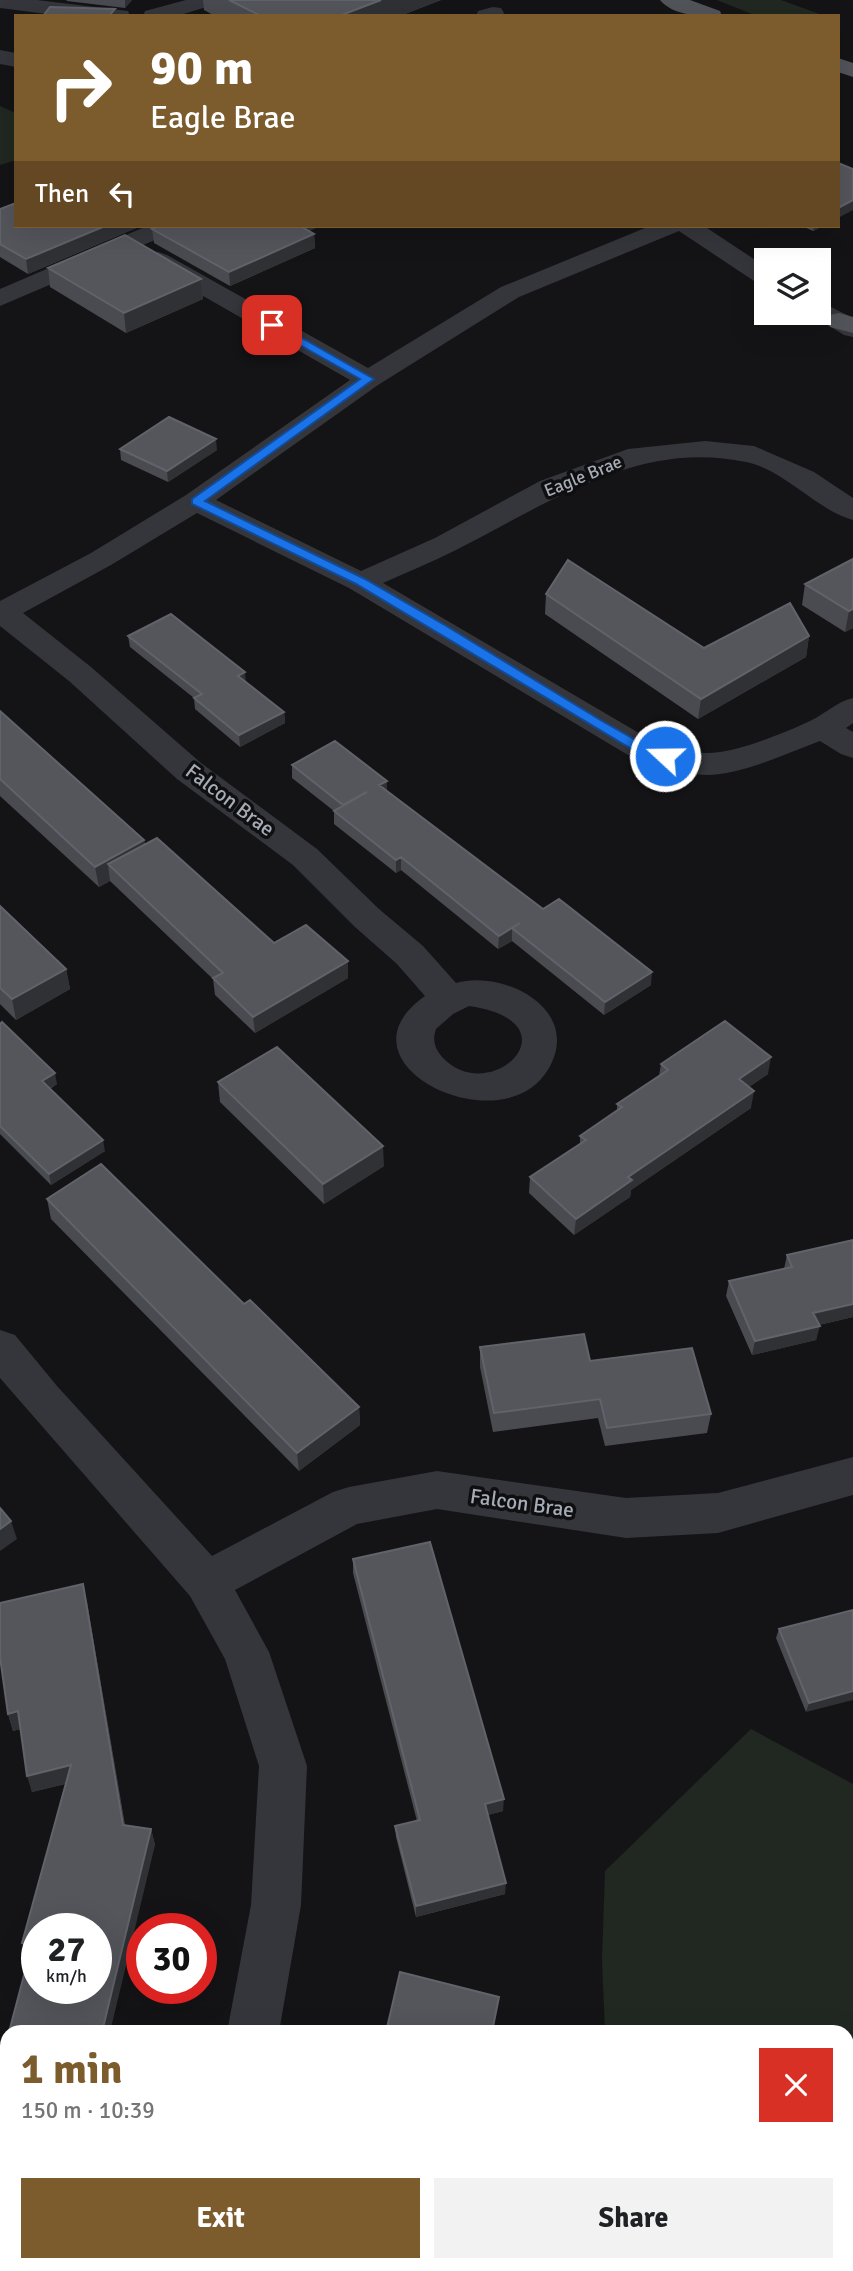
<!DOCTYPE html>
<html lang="en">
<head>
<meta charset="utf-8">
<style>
  body { margin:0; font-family:Signika,sans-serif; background:#f2f2f2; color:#202124; height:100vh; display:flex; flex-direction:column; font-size:26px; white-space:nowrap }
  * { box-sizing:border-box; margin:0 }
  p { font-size:23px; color:#757577 }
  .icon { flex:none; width:38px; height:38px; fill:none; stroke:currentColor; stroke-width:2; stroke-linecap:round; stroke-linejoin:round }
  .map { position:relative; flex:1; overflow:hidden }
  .side { position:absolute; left:0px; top:2025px; width:854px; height:247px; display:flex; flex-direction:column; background:#fff; border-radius:21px 21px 0 0; box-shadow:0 7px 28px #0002 }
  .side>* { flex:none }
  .guide { position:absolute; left:14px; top:14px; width:826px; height:214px; border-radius:0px; box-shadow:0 7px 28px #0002; background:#7c5b2c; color:#fff; overflow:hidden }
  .fabs { position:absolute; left:754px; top:248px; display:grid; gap:14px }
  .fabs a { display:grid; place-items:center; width:77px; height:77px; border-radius:0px; background:#fff; box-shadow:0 7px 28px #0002; font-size:35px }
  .speed { position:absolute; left:21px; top:1913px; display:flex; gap:14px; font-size:35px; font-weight:700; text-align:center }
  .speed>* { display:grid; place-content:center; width:91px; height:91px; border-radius:50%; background:#fff; box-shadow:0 7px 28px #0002; line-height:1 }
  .speed small { font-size:18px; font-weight:400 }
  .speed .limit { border:10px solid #d22; background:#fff; color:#111 }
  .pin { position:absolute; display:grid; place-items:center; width:60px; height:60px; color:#fff; margin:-30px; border-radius:14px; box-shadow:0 4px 10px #0006 }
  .me { position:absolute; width:77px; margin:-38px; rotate:291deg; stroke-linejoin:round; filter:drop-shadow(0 0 5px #0008) }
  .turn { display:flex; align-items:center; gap:24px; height:147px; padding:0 21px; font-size:32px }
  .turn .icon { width:91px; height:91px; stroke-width:2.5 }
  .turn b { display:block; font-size:49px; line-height:60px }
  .then { display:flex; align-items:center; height:66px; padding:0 21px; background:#0003; gap:14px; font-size:26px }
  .round { display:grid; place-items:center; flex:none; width:74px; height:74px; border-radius:0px; background:#f2f2f2 }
  .headline { display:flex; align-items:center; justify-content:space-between; height:119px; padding:0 21px }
  h1 { font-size:42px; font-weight:800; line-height:52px; color:#7c5b2c }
  .cta { display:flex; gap:14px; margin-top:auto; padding:14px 21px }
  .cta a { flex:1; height:80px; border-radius:0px; background:#7c5b2c; color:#fff; font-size:28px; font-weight:800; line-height:80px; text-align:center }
  .cta a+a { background:#f2f2f2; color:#202124 }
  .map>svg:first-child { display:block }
  .green { fill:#202821 }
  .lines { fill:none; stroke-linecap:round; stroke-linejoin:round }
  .minor { fill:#35363b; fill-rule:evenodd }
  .major { fill:#515459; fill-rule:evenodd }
  .wall { fill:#4a4b51 }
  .shaded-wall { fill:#303135 }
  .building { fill:#54565c; stroke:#61636a; stroke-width:2; fill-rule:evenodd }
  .route { fill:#1a73e8; stroke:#114b97; stroke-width:2 }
  .labels { text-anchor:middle; stroke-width:7; stroke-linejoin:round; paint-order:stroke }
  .far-street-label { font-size:18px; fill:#a6acb6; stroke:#0f0f11 }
  .street-label { font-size:21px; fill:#a6acb6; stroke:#0f0f11 }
</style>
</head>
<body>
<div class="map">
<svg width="853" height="2271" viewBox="0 0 853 2271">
  <rect width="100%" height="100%" fill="#141416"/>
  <path class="green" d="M 717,0 L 781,0 L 825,16 L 757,16 Z
    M 0,106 L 16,113 L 16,160 L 0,165 Z
    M 751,1729 L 853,1784 L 853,2271 L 602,2271 L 603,2264 L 847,2264 L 847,2032 L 605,2032 L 602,1960 L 605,1871 Z"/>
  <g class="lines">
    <path class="minor" d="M 0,0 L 37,0 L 120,10 L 128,11 L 130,16 L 63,16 L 0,8 Z
      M 186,0 L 220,0 L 216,4 L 177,16 L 143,16 L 145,11 Z
      M 493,7 L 501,8 L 504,13 L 502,16 L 476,16 L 478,11 Z
      M 0,50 L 16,53 L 16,67 L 0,64 Z
      M 147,226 L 179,226 L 176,231 L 0,306 L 0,289 Z
      M 650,226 L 704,226 L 766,267 L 766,285 L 757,283 L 679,231 L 519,297 L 378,385 L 216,500 L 361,571 L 435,538 L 540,481 L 628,449 L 705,441 L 754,446 L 814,472 L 853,498 L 853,520 C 816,510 785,470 746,462 C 637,439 548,504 456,550 C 432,562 407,572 383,583 L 656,743 C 673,747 692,754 710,753 C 738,752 784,733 810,721 C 825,714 836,702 853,698 L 853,723 L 846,728 L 853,732 L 853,758 L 841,754 L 820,741 C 787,753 744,774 709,775 C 684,775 657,765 633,758 L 349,588 L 197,513 L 111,565 L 23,613 L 91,667 L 201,763 L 317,849 L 379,909 L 423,946 L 456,983 C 505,969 582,1010 549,1068 C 504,1148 328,1064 425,996 L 397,964 L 355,927 L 293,865 L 177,779 L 69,681 L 0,626 L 0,601 L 91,553 L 186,495 L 350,380 L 149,265 L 145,260 L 149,255 L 158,252 L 167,255 L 368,368 L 501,287 ZM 469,1006 C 579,1022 491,1108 443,1058 C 435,1049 432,1041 436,1029 L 453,1014 Z
      M 819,301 L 853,318 L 853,337 L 844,335 L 810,314 L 819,313 Z
      M 0,1330 L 15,1335 L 57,1386 L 212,1556 L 333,1492 L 349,1487 L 437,1471 L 626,1498 L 718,1493 L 853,1457 L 853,1495 L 718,1533 L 626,1538 L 437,1509 L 357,1524 L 235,1590 L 269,1652 L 307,1766 L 301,1905 L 279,2032 L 227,2032 L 251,1905 L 259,1766 L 225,1659 L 190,1596 L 0,1378 Z
      M 155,2264 L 212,2264 L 209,2271 L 152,2271 Z"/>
    <path class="major" d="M 660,0 L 690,0 L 720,11 L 722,16 C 703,16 674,17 660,0 Z
      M 838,58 L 853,63 L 853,77 L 838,72 Z
      M 839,313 L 853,317 L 853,333 L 830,327 L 826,321 L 830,315 Z"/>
  </g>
  <path class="wall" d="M 66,0 L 132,0 L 125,8 L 67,1 Z
    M 203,0 L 441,0 L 400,16 L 215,16 L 204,10 Z
    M 0,209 L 16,226 L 141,226 L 28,274 L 0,257 Z
    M 160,226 L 320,226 L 309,231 L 314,234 L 315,248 L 230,286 L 154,243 L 152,229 Z
    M 802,226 L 823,226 L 813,231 Z
    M 48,268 L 201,279 L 203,299 L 126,333 L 50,287 Z
    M 120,449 L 217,450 L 168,482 L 121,460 Z
    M 853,559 L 853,628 L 845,632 L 802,605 L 805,584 Z
    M 546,594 L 704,648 L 809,636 L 806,657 L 698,719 L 545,614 Z
    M 128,636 L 246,682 L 284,712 L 285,723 L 240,747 L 195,709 L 194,698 L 130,647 Z
    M 0,711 L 144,840 L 145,845 L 274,943 L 348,961 L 348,978 L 255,1033 L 215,995 L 213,979 L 110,881 L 99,887 L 0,796 Z
    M 292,765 L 387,781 L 387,792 L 543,909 L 651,985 L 604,1015 L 512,941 L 498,949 L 401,870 L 396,873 L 334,824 L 334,811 L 292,778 Z
    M 0,906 L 66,969 L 70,989 L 16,1020 L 0,1004 Z
    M 0,1024 L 57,1084 L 50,1089 L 105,1151 L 51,1185 L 0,1134 Z
    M 661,1064 L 768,1074 L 749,1087 L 751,1108 L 631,1190 L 630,1197 L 574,1235 L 529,1193 L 530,1177 L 580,1144 L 580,1136 L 617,1111 L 617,1104 L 659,1076 Z
    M 218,1082 L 384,1166 L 324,1204 L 220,1102 Z
    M 47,1199 L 244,1304 L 359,1407 L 360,1425 L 299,1471 L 51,1219 Z
    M 787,1255 L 853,1317 L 819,1325 L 816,1340 L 752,1355 L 726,1296 L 729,1281 L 784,1269 Z
    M 480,1347 L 590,1361 L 711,1414 L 707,1433 L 605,1446 L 598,1418 L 493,1432 L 480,1367 Z
    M 353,1559 L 503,1811 L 488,1815 L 505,1894 L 416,1917 L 396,1837 L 395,1826 L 417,1821 L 353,1573 Z
    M 87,1602 L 125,1825 L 151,1829 L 155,1845 L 28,1957 L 22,1943 L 65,1784 L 32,1792 L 20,1729 L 13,1731 L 8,1714 Z
    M 853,1610 L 806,1712 L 776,1638 L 779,1629 Z
    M 7,2037 L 7,2173 L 0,2172 L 0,2064 Z"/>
  <path class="shaded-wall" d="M 125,0 L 132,0 L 125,8 Z
    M 381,0 L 441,0 L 400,16 L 339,16 Z
    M 115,9 L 116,16 L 109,16 Z
    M 853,200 L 853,210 L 838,218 L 838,208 Z
    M 105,226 L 141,226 L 28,274 L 26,259 Z
    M 295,226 L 320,226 L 295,237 Z
    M 814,226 L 823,226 L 813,231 Z
    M 314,234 L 315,248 L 230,286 L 229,272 Z
    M 201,279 L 203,299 L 126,333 L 124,313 Z
    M 216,439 L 217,450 L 168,482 L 167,471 Z
    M 853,609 L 853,628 L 845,632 L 849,611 Z
    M 809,636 L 806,657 L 698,719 L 701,699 Z
    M 245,672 L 246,683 L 238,676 Z
    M 284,712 L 285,723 L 240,747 L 239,735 Z
    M 387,781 L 387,794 L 379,785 Z
    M 144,840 L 147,861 L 108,864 L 110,881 L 99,887 L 95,867 Z
    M 401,857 L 401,870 L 396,873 L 396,860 Z
    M 520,923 L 512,928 L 512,941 L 498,949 L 499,936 Z
    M 348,961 L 348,978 L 255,1033 L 253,1017 Z
    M 66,969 L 70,989 L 16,1020 L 12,999 Z
    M 652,972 L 651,985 L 604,1015 L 605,1002 Z
    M 771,1057 L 768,1074 L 736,1096 L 739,1079 Z
    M 55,1073 L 57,1084 L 44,1092 L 42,1081 Z
    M 754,1091 L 751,1108 L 631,1190 L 630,1197 L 574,1235 L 576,1219 L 628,1177 Z
    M 103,1140 L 105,1151 L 51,1185 L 49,1174 Z
    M 383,1146 L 384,1166 L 324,1204 L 323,1184 Z
    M 853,1304 L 853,1317 L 810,1327 L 813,1313 Z
    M 820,1326 L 816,1340 L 752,1355 L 755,1341 Z
    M 359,1407 L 360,1425 L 299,1471 L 297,1453 Z
    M 11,1521 L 17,1539 L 0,1551 L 0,1529 Z
    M 83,1584 L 87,1602 L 127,1841 L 123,1825 Z
    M 853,1691 L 853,1700 L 806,1712 L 809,1703 Z
    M 18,1711 L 24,1728 L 13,1731 L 8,1714 Z
    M 71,1765 L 76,1781 L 32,1792 L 27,1776 Z
    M 504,1799 L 503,1811 L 484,1816 L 485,1804 Z
    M 151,1829 L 155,1845 L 110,2032 L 102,2032 Z
    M 506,1883 L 505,1894 L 416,1917 L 416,1906 Z"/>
  <path class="building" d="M 229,0 L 381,0 L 339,16 L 261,16 Z
    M 50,7 L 115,9 L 109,16 L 43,16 Z
    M 838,163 L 853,169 L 853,200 L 838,208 Z
    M 16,203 L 16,226 L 105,226 L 26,259 L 0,244 L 0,209 Z
    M 160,226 L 300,226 L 314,234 L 229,272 L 152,229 Z
    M 125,235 L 201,279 L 124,313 L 48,268 Z
    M 169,417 L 216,439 L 167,471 L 120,449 Z
    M 853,559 L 853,609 L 849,611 L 805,584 Z
    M 568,560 L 704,648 L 790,603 L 809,636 L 701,699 L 546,594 Z
    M 171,614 L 245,672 L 238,676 L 284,712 L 239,735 L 194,698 L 202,694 L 128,636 Z
    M 0,711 L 144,840 L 95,867 L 0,779 Z
    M 335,741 L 387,781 L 379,785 L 543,909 L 559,899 L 652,972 L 605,1002 L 512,928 L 520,923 L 499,936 L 401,857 L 396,860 L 334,811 L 367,792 L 343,805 L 292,765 Z
    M 157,838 L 274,943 L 306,925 L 348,961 L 253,1017 L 213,978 L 223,973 L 108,864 Z
    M 0,906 L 66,969 L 12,999 L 0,988 Z
    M 725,1021 L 771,1057 L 739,1079 L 754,1091 L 628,1177 L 632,1180 L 576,1219 L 530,1177 L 586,1140 L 580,1136 L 622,1107 L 617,1104 L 668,1070 L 661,1064 Z
    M 2,1022 L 55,1073 L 42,1081 L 103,1140 L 49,1174 L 0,1126 L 0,1024 Z
    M 277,1047 L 383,1146 L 323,1184 L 218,1082 Z
    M 101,1164 L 244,1304 L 250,1300 L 359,1407 L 297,1453 L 47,1199 Z
    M 853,1240 L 853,1304 L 813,1313 L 820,1326 L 755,1341 L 729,1281 L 792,1267 L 787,1255 Z
    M 584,1334 L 590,1361 L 692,1348 L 711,1414 L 607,1428 L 600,1399 L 494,1413 L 480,1347 Z
    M 0,1508 L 11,1521 L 0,1529 Z
    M 430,1542 L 504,1799 L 485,1804 L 506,1883 L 416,1906 L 395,1826 L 420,1820 L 353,1559 Z
    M 83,1584 L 123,1825 L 151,1829 L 102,2032 L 9,2032 L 32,1945 L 22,1943 L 71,1765 L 27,1776 L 18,1711 L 8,1714 L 0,1657 L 0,1603 ZM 37,1928 L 96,1928 L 96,1988 L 37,1988 Z
    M 853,1610 L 853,1691 L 809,1703 L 779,1629 Z
    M 400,1972 L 499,1997 L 492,2032 L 386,2032 Z
    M 7,2037 L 7,2163 L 0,2162 L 0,2064 Z
    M 350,2264 L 464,2264 L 463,2271 L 349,2271 Z"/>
  <path class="route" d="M 272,321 L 374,379 L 205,501 L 365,579 L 448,627 L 602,721 L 650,748 L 670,753 L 670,759 L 640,754 L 356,584 L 192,504 L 192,499 L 360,379 L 268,327 L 268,322 Z"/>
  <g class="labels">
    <g class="far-street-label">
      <text transform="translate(583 476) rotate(-22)" y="6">Eagle Brae</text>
    </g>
    <g class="street-label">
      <text transform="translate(230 800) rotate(37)" y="7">Falcon Brae</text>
      <text transform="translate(522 1503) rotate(8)" y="7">Falcon Brae</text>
    </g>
  </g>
</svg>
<div class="fabs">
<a><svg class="icon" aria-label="layers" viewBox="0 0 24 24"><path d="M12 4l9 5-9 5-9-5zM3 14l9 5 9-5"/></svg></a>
</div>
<div class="speed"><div>27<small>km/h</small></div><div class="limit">30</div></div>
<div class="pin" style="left:272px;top:325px;background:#d93025"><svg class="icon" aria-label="arrive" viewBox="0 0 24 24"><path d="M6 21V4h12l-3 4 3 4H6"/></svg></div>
<svg class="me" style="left:665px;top:756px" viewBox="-20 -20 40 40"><circle r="17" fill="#1a73e8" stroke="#fff" stroke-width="3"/><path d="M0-11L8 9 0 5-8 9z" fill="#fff"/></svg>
<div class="guide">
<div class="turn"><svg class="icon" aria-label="right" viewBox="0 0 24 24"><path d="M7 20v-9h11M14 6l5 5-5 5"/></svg><div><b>90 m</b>Eagle Brae</div></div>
<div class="then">Then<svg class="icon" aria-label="left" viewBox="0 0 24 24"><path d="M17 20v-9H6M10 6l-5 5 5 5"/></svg></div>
</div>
<section class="side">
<div class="headline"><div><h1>1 min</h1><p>150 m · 10:39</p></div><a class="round" style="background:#d93025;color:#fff"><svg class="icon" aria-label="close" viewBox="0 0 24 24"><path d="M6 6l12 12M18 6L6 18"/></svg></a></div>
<div class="cta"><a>Exit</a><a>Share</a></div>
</section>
</div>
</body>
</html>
